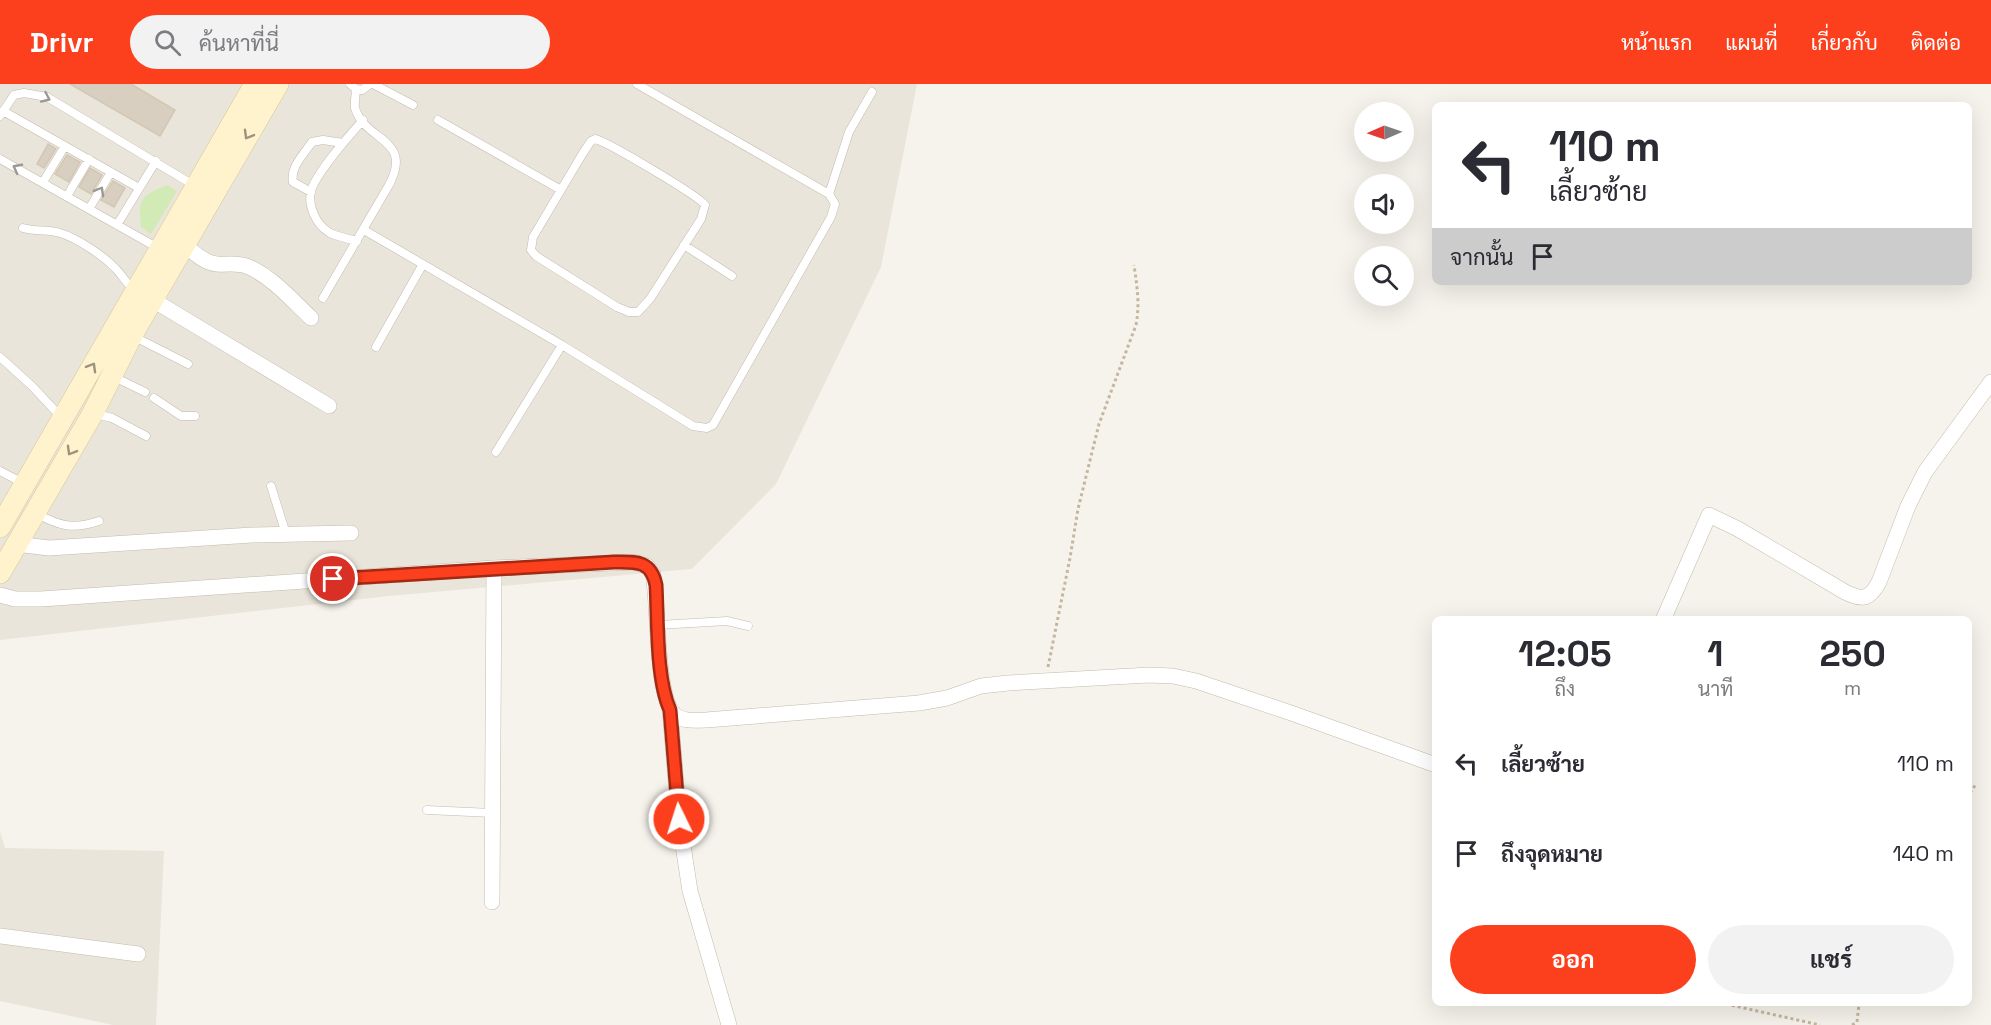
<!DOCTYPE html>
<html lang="th">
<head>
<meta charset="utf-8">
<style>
  body { margin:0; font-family:"Space Grotesk",Sarabun,sans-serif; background:#f2f2f3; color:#2b2b33; height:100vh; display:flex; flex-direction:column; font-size:22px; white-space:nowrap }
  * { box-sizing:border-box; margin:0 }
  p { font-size:20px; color:#7c7c81 }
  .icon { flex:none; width:33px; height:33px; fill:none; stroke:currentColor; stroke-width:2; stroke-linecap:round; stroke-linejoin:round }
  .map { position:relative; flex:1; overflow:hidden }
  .sheet { position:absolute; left:1432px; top:532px; width:540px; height:390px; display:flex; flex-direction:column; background:#fff; border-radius:9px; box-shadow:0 6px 24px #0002 }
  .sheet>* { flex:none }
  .guide { position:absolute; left:1432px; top:18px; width:540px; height:183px; border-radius:9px; box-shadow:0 6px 24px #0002; background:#fff; color:#2b2b33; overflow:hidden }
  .needle { width:39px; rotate:268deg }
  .tools { position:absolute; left:1354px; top:18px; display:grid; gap:12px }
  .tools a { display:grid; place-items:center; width:60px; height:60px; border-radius:50%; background:#fff; box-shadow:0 6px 24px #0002; font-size:30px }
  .pin { position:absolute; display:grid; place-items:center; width:51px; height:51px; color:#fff; margin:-26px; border:3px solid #fff; border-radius:50%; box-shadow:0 2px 6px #0007 }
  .me { position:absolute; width:66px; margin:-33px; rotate:356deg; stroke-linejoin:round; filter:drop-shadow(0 0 4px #0008) }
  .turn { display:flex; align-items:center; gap:21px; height:126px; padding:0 18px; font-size:27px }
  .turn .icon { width:78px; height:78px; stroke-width:2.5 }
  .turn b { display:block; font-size:42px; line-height:51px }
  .then { display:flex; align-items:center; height:57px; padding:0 18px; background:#0003; gap:12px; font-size:22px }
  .eta { display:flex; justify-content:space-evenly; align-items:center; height:102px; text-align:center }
  .eta b { font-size:36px; font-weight:700; line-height:42px }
  .primary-button { display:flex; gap:12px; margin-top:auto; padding:12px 18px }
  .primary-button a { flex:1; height:69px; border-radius:36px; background:#fc3f1d; color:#fff; font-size:24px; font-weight:700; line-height:69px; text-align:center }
  .primary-button a+a { background:#f2f2f3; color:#2b2b33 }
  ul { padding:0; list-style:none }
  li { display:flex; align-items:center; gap:18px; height:90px; padding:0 18px }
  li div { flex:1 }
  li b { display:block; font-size:22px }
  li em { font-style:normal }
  header { display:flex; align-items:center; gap:36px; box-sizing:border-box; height:84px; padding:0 30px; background:#fc3f1d; color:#fff }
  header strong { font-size:28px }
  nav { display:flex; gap:33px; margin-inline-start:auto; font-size:21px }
  .search { width:420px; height:54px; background:#f2f2f3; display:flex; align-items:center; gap:15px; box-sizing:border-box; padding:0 21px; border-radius:33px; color:#7c7c81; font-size:22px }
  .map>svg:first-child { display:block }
  .residential { fill:#eae5da }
  .green { fill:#d2eab5 }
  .building { fill:#d8cfc1; stroke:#d3c7b4; stroke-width:1.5 }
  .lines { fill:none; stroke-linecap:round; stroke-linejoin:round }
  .service-casing { stroke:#c2bbae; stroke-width:9 }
  .minor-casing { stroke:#c2bbae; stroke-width:16 }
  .secondary-casing { stroke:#d6c79b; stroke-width:22 }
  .path { stroke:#c4b79f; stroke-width:3; stroke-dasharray:3 3; stroke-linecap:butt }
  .service { stroke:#fff; stroke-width:8 }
  .minor { stroke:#fff; stroke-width:15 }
  .secondary { stroke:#fff3cd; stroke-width:21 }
  .oneway { stroke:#9c9892 }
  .oneway2 { stroke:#9c937c }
  .route-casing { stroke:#a42913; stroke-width:15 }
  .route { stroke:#fc3f1d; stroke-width:10 }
</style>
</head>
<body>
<header>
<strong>Drivr</strong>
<div class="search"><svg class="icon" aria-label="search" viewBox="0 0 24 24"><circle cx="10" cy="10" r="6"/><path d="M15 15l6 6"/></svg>ค้นหาที่นี่</div>
<nav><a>หน้าแรก</a><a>แผนที่</a><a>เกี่ยวกับ</a><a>ติดต่อ</a></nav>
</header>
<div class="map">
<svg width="1991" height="941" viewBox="0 0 1991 941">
  <rect width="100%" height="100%" fill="#f6f3ec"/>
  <path class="residential" d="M 0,0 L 917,0 L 881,183 L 776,400 L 692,485 L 389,512 L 0,556 Z
    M 0,748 L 5,764 L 164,767 L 156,941 L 113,941 L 0,917 Z"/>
  <path class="green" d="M 167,101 L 177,107 L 151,150 L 141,143 C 138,114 140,113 167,101 Z"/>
  <path class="building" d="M 70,0 L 131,0 L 175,26 L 160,52 Z
    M 48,60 L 56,65 L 44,84 L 37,80 Z
    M 67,71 L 80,78 L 69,98 L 55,90 Z
    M 90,84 L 102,91 L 91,110 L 79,103 Z
    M 113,97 L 125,104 L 114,123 L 101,116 Z"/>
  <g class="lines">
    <g class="service-casing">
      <path id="service" d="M 350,0 L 356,5 L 362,6 L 370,0
        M 373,0 L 413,21
        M 3,27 L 139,104
        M 0,32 L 14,11 L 24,9 L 47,13 L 195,102
        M 438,36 L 561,106
        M 595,55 C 606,57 699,112 705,121 L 701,135 L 650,215 L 638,228 L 629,228 L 617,223 L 536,172 L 531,166 L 533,153 L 583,69 L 591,57 Z
        M 0,75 L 158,164
        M 43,98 L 65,62
        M 311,108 L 293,98 C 290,83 304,70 312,58 L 323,56 L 343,59
        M 829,110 L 849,48 L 872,8
        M 67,112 L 89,75
        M 89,125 L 111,88
        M 117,141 L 156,77
        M 23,144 C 37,148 48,145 60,149 C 77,154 104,172 116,185 C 123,192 126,200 135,206
        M 364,146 L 562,261 L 693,342 L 707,344 L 713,341 L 831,133 L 835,120 L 829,110 L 637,0
        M 357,157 C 348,155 339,153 330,149 C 316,141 306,120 312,104 C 320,84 348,53 363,36
        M 684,161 L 732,192
        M 323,214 L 389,101 C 414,54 365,58 355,24 C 354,18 356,11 356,5
        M 133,252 L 188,280
        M 376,263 L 423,180
        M 0,273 L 32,302 L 61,333
        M 114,293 L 145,308
        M 154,314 L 181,332 L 195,332
        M 96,330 L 112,334 L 146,352
        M 496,368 L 562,261
        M 0,387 L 23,399
        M 271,402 L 286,450
        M 35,429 C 60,442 72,446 99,437
        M 658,541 L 727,537 L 748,542
        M 427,726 L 492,729"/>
    </g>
    <g class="minor-casing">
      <path id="minor" d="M 184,161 C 194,168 204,179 217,180 C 229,181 237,178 249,183 C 273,194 292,216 311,234
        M 153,216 L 329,322
        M 16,460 L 49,464 L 252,451 L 351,449
        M 0,511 L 15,515 L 41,515 L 494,484 L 633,478 L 647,482 L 653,490 C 659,519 655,614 675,631 C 684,638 695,636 706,636 L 919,619 L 947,614 L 981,602 L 1008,599 L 1149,591 L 1173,592 L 1196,597 L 1294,630 L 1436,681
        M 1663,536 L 1709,431 L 1738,445 L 1845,508 C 1863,517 1870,515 1879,498 L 1908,422 L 1925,388 L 1991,298
        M 670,626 L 679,735 L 690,807 L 729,941
        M 492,818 L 494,484
        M 0,852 L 138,870"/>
    </g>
    <g class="secondary-casing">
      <path id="secondary" d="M 0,443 L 255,0
        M 0,489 L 93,329 L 132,251 L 278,0"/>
    </g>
    <path class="path" d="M 1048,583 L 1070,474 L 1078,425 L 1099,340 L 1136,241 C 1140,220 1137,202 1134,181
      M 1970,709 L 1976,700
      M 1726,920 L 1820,941
      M 1852,941 L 1857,938 L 1859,920"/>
    <use href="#service" class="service"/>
    <use href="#minor" class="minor"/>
    <use href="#secondary" class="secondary"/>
  </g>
  <defs><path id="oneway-chevron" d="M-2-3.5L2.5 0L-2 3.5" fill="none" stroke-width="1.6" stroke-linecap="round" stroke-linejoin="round" transform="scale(1.5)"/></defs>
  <g class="oneway">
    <use href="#oneway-chevron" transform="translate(46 14) rotate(24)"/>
    <use href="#oneway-chevron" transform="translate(17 84) rotate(-152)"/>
    <use href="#oneway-chevron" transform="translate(100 107) rotate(-60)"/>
  </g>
  <g class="oneway2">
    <use href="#oneway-chevron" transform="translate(248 51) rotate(120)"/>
    <use href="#oneway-chevron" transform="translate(92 283) rotate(-60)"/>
    <use href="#oneway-chevron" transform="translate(71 367) rotate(120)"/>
  </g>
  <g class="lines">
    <g class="route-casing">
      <path id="route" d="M 333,495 L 614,478 C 636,478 651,476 656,501 C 658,537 656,595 670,626 L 679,735"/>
    </g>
    <use href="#route" class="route"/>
  </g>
</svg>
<div class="tools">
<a><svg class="needle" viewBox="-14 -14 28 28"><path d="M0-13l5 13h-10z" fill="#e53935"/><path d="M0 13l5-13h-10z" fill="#7c7c81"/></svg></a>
<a><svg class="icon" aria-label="sound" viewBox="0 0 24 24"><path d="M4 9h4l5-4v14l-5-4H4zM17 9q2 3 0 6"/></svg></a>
<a><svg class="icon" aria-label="search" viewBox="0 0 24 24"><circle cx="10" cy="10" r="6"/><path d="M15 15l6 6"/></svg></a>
</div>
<div class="pin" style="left:333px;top:495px;background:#d93025"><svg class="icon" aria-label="arrive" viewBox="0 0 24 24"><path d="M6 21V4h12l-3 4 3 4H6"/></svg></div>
<svg class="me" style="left:679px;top:735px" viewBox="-20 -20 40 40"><circle r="17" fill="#fc3f1d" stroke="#fff" stroke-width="3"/><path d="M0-11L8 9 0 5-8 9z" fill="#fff"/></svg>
<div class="guide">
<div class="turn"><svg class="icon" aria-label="left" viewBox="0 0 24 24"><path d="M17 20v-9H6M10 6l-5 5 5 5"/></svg><div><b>110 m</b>เลี้ยวซ้าย</div></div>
<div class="then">จากนั้น<svg class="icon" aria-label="arrive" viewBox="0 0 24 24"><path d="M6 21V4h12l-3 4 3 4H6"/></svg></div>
</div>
<section class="sheet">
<div class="eta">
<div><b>12:05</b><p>ถึง</p></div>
<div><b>1</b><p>นาที</p></div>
<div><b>250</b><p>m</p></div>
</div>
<ul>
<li><svg class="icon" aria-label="left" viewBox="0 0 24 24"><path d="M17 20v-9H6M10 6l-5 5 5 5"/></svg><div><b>เลี้ยวซ้าย</b></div><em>110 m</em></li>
<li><svg class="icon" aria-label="arrive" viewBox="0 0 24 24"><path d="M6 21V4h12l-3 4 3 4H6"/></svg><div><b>ถึงจุดหมาย</b></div><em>140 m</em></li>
</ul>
<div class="primary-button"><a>ออก</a><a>แชร์</a></div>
</section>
</div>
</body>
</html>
